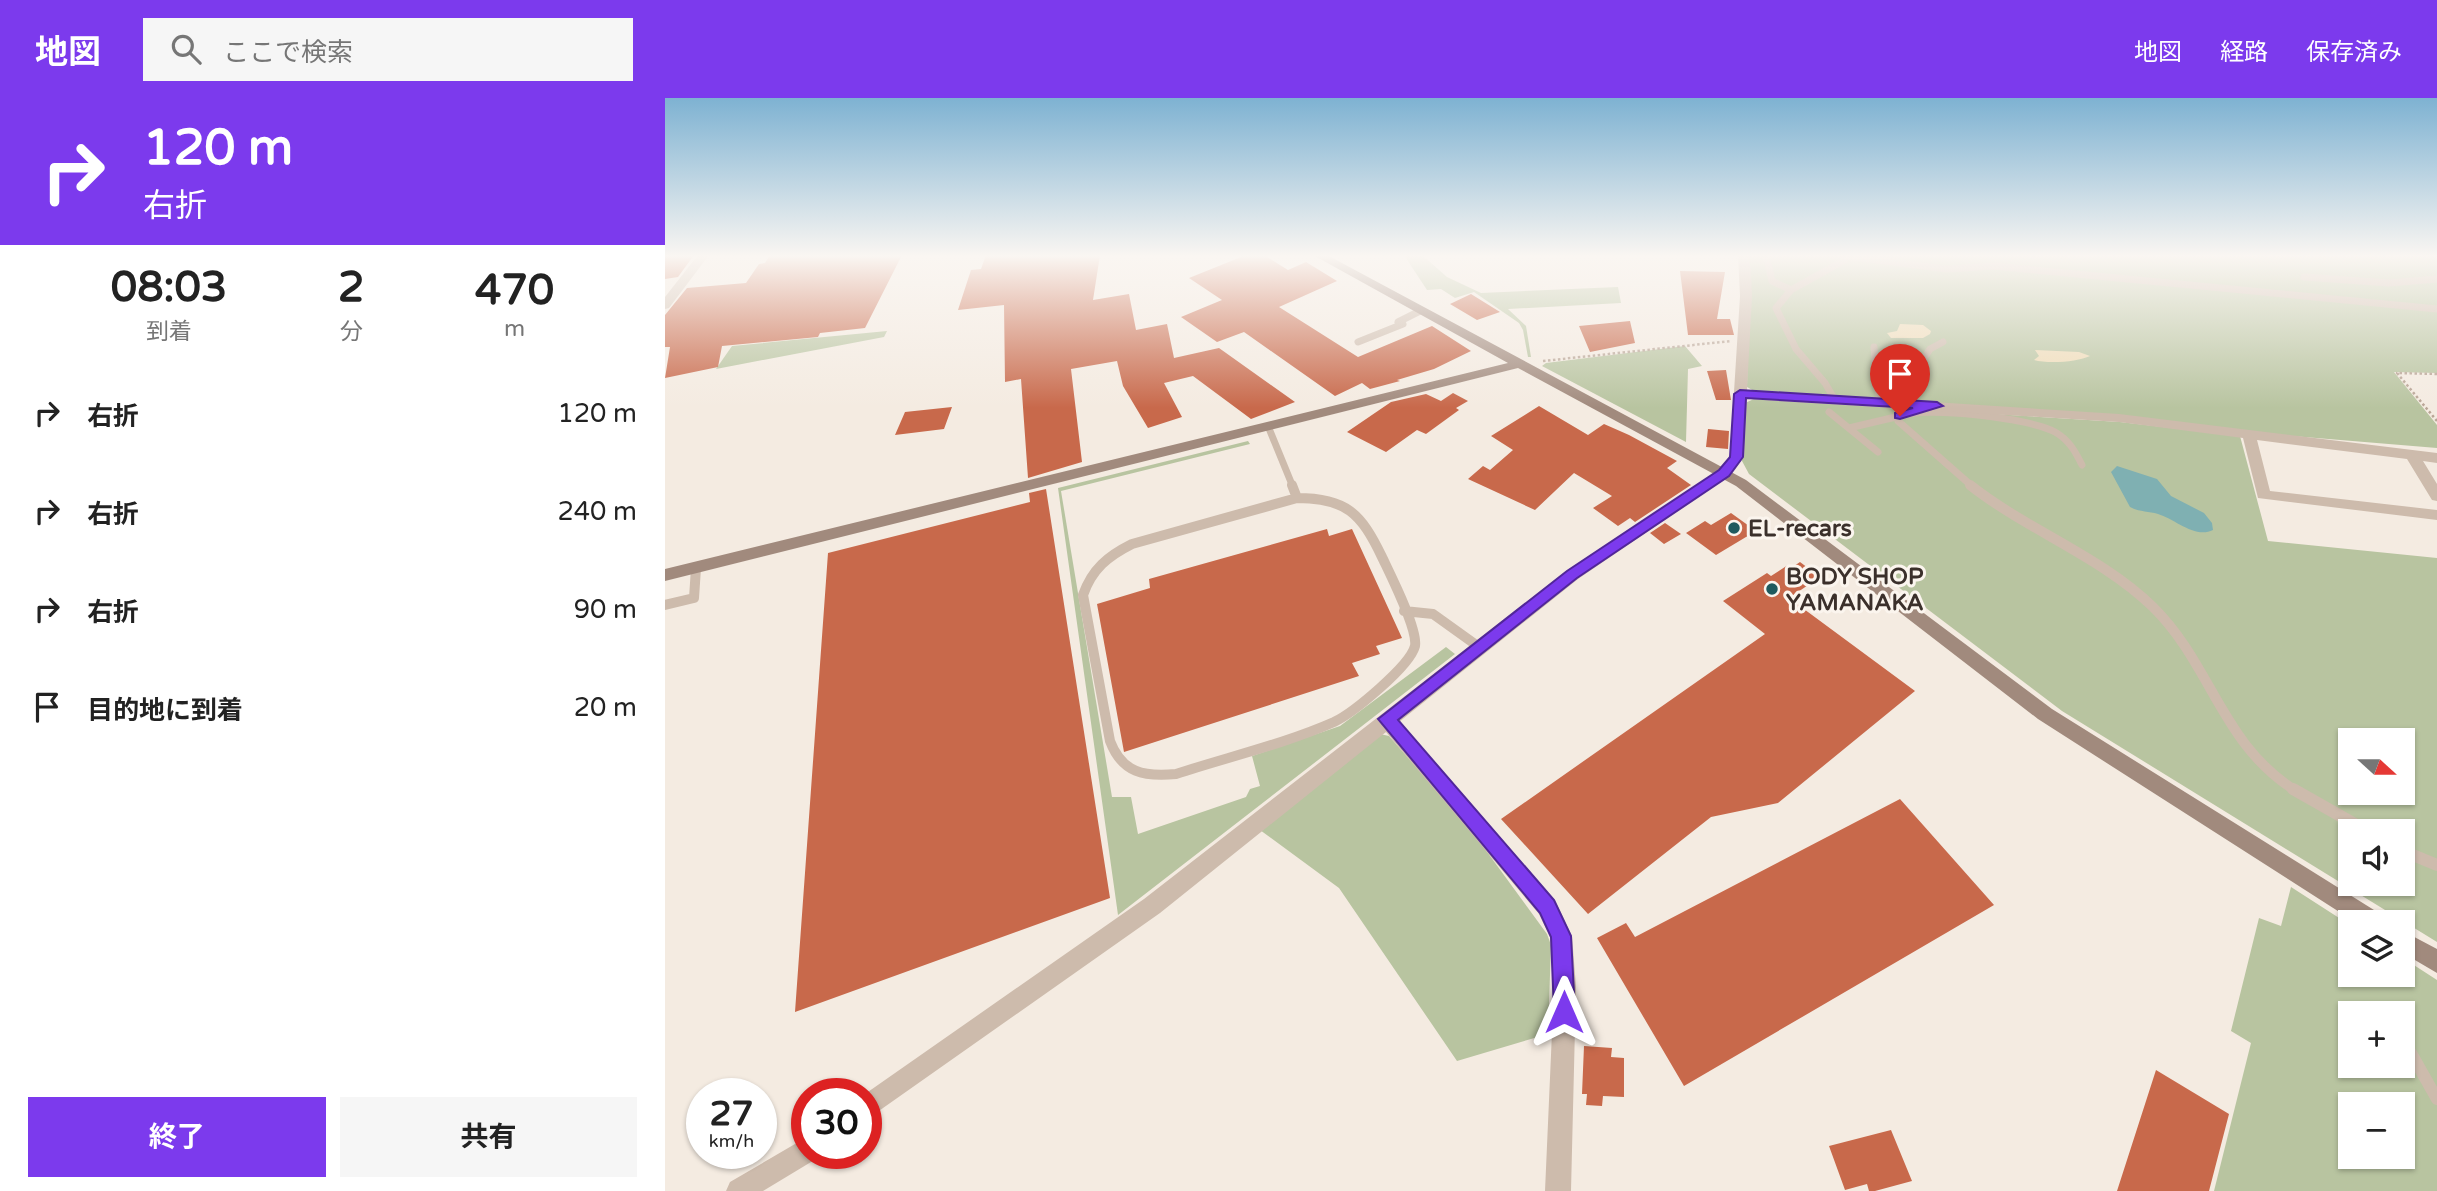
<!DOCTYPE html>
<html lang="ja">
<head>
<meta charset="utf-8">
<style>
  body { margin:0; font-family:"Varela Round","Noto Sans JP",sans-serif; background:#f6f6f6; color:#222; height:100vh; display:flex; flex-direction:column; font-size:26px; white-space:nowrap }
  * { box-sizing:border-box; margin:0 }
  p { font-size:23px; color:#767676 }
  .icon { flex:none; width:38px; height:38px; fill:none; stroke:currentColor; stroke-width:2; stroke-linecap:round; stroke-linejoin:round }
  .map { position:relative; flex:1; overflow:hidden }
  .drawer { display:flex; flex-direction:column; background:#fff; width:665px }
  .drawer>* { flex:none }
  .hud { background:#7c3aed; color:#fff; overflow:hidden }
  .needle { width:46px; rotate:111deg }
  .controls { position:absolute; left:1673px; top:630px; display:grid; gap:14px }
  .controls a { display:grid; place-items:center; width:77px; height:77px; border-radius:0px; background:#fff; box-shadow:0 2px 5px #0004; font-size:35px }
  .speed { position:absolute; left:21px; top:980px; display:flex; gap:14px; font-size:35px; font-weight:700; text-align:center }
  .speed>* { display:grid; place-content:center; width:91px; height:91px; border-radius:50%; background:#fff; box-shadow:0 2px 5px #0004; line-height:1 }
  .speed small { font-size:18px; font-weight:400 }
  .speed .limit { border:10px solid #d22; background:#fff; color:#111 }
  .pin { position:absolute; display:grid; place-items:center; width:60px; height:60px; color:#fff; margin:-72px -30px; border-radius:50% 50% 50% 0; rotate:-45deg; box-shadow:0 0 7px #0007 }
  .pin .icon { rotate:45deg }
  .me { position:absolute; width:77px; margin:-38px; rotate:0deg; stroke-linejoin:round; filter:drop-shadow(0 0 5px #0008) }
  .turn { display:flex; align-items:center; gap:24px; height:147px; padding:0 28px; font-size:32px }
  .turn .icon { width:91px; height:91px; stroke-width:2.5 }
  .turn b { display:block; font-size:49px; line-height:60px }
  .eta { display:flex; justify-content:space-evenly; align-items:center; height:119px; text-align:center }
  .eta b { font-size:42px; font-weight:700; line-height:49px }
  .action { display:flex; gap:14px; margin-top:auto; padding:14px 28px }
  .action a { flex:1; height:80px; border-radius:0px; background:#7c3aed; color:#fff; font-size:28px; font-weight:700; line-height:80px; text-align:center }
  .action a+a { background:#f6f6f6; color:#222 }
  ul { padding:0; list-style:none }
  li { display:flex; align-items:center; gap:21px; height:98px; padding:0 28px }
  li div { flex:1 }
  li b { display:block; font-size:26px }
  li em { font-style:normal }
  header { display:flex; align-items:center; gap:42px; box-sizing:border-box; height:98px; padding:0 35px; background:#7c3aed; color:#fff }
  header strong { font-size:33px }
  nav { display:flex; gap:38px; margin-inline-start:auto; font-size:24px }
  .search { width:490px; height:63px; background:#f6f6f6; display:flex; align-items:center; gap:18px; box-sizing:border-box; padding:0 24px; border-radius:0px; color:#767676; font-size:26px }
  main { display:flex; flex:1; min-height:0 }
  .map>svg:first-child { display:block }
  .green { fill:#b8c4a0; fill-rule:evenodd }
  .sand { fill:#efdcb8 }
  .water { fill:#7fb0b2 }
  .building { fill:#c8694b }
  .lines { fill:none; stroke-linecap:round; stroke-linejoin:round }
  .path { stroke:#b9a596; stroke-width:2.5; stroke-dasharray:2.5 2.5; stroke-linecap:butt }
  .lane-far2 { stroke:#cdbbac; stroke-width:7 }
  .lane-far1 { stroke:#cdbbac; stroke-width:10 }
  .lane { stroke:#cdbbac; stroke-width:12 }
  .street { fill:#cdbbac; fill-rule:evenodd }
  .secondary { fill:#a18a7d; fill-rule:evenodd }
  .route { fill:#7c3aed; stroke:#51269a; stroke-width:2 }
  .poi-dot { fill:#1f5a5e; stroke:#fbf5ee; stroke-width:2.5 }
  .labels { text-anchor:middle; stroke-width:6; stroke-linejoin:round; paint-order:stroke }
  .poi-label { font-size:23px; font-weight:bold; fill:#3b302b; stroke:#fbf5ee; text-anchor:start }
</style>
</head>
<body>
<header>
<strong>地図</strong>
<div class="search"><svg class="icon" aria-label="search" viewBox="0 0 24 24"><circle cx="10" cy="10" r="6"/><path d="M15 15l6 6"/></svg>ここで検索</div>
<nav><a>地図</a><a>経路</a><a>保存済み</a></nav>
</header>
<main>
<section class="drawer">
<div class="hud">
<div class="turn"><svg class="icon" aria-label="right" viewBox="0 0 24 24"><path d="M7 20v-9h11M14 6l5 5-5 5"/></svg><div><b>120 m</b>右折</div></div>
</div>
<div class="eta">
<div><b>08:03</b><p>到着</p></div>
<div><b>2</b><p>分</p></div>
<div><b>470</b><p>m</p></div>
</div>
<ul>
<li><svg class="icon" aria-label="right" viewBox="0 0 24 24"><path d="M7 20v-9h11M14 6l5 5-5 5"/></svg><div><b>右折</b></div><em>120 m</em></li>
<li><svg class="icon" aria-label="right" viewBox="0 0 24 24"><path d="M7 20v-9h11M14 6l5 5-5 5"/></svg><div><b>右折</b></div><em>240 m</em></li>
<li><svg class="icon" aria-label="right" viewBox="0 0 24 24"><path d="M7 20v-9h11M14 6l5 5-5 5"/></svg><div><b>右折</b></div><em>90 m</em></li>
<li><svg class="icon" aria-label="arrive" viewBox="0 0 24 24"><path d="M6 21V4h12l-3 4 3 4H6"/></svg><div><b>目的地に到着</b></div><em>20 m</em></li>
</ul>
<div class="action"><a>終了</a><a>共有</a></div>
</section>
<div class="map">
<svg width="1772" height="1093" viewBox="0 0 1772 1093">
  <rect width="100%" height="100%" fill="#f4ebe1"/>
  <path class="green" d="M 739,157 L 757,157 L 782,179 L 816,195 L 953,189 L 956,205 L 843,211 L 861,228 L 866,259 L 863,259 L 858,232 L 854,225 L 809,194 L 790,200 L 776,191 L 762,192 Z
    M 1084,157 L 1772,157 L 1772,275 L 1729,274 L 1772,327 L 1772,350 L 1089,293 L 1082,289 Z
    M 222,233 L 219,239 L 51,271 L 67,248 Z
    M 1020,248 L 1037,268 L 1023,271 L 1021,344 L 877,268 L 881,265 Z
    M 1089,301 L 1455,324 L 1575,338 L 1603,443 L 1772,460 L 1772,844 L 1397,613 L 1084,376 L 1077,363 L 1080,305 ZM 1685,642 L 1738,642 L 1738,695 L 1685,695 ZM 1685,733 L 1738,733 L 1738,786 L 1685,786 Z
    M 583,343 L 585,346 L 396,393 L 447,699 L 466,699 L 473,736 L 581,699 L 585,691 L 595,688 L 587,658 L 675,628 L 781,549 L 790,556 L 453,817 L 393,390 Z
    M 715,636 L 724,638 L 809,736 L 882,836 L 886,847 L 883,936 L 792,963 L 674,790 L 595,732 Z
    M 1626,789 L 1685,827 L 1685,877 L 1738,877 L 1738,860 L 1772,882 L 1772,1093 L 1549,1093 L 1586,945 L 1566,933 L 1594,820 L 1616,828 ZM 1685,915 L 1738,915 L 1738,968 L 1685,968 ZM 1685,1006 L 1738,1006 L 1738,1059 L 1685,1059 Z"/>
  <path class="sand" d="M 1235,226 L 1258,227 L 1266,233 L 1265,236 L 1258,240 L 1226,240 L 1222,235 L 1232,233 Z
    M 1370,252 L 1414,254 L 1425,258 C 1413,264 1383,266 1369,262 L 1374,258 Z"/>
  <path class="water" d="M 1452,368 L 1492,381 L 1506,398 L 1539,415 L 1547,425 L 1548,432 C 1530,441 1510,421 1493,416 C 1483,413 1474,414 1465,409 L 1446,374 Z"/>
  <path class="building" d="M 0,157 L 29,157 L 13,179 L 0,181 Z
    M 105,157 L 237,157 L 200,230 L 155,235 L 153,239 L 57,248 L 53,269 L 0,280 L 5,249 L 0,249 L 0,217 L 22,190 L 81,185 L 94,166 L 100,165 Z
    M 321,157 L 435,157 L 428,202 L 464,196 L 471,232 L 502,226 L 509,260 L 554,250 L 630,304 L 586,321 L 528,278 L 499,285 L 517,319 L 483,330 L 458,288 L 452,263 L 406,271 L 417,364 L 363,380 L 356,281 L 340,284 L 339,207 L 293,212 L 306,172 L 316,171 Z
    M 581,157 L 599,157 L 623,172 L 641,164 L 672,183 L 614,209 L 693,259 L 767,228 L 806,253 L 769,271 L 732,282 L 735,283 L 705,291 L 697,285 L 670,298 L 579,234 L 552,244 L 516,219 L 557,202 L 524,180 Z
    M 1015,173 L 1060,174 L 1052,221 L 1065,221 L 1069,237 L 1023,237 Z
    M 806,196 L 835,214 L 812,222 L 785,206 Z
    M 965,223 L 970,245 L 925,254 L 914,228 Z
    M 1061,272 L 1066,302 L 1051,302 L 1042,273 Z
    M 788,295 L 803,303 L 791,310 L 794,312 L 761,336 L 752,332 L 721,354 L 682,334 L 726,304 L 761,296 L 776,303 Z
    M 874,308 L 923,337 L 939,326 L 964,337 L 1012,363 L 1002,370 L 1026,387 L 970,424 L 965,420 L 953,428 L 928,410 L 947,398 L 909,375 L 870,412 L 803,381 L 818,368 L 825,372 L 848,352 L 826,338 Z
    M 287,309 L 279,331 L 230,337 L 240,314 Z
    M 1043,331 L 1064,333 L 1063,351 L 1041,349 Z
    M 381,391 L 445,800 L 130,914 L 163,455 L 365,404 L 364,395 Z
    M 1066,415 L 1091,433 L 1051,457 L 1021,435 L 1040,423 L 1046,427 Z
    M 1000,425 L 1016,436 L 999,446 L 985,435 Z
    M 662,431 L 664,438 L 687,431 L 737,540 L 711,548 L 715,556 L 687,565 L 694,578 L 459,654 L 432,506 L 485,490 L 484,481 Z
    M 1135,464 L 1155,479 L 1124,500 L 1250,593 L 1113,705 L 1046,719 L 923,816 L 836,721 L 1100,536 L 1058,503 L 1102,475 L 1106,478 L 1123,467 L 1126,470 Z
    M 1235,701 L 1329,807 L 1019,988 L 932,840 L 961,825 L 970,839 Z
    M 919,948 L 947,950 L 946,959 L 959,960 L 959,999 L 938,998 L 937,1008 L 921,1007 L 922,996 L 917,996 Z
    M 1491,972 L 1564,1016 L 1544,1093 L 1452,1093 Z
    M 1226,1032 L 1247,1083 L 1210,1093 L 1204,1093 L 1202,1086 L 1180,1092 L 1164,1048 Z"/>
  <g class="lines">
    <path class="path" d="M 878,263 L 1066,243
      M 1772,276 L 1732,275 L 1772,323"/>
    <path class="lane-far2" d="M 1101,157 L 1107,183 L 1126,192
      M 1180,158 L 1281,171 L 1329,168 L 1772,211
      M 1639,179 L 1724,185 L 1772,181
      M 693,244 L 738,226 L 733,224 L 755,213
      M 1209,249 L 1212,289
      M 1170,302 L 1160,285 L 1131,251 L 1111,210 L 1126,192 L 1180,162 L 1180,157
      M 1216,305 L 1212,289 L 1252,271 L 1265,251 L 1278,244
      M 1164,314 L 1213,354
      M 603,328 L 628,389
      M 1184,330 L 1235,318
      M 1308,389 L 1233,323 L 1235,318 C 1261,308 1365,320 1390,334 C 1404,342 1410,353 1417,367"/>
    <path class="lane-far1" d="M 627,387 L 632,400
      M 1305,387 C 1362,432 1437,459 1488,509 C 1547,567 1556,646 1631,693
      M 632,400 C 681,400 696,415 717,459 C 725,476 753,531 750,548 C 745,568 688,615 669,624 C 619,646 563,659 511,676 C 479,679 457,675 445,643 L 418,497 C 427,471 443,458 467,446 Z
      M 0,507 L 29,500 L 31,470
      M 739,513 L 768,516 L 814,549"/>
    <path class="lane" d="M 1628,691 L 1702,733
      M 1738,753 L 1772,767
      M 1746,955 L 1772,1001"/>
    <path class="street" d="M 33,157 L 44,157 L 4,210 L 0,211 L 0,199 Z
      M 1073,157 L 1085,157 L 1087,198 L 1082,292 L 1454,316 L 1772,355 L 1772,365 L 1758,363 L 1772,386 L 1772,403 L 1767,402 L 1742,361 L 1592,342 L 1605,393 L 1772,412 L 1772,422 L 1593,400 L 1578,340 L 1454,324 L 1082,301 L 1079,359 L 1064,378 L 913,481 L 734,624 L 890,802 L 907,838 L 911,889 L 906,1093 L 880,1093 L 889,889 L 885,839 L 874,816 L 721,634 L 495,815 L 201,1022 L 200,996 L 479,801 L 901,473 L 1054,372 L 1065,358 L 1075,198 Z
      M 142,1039 L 142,1055 L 153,1055 L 151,1061 L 98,1093 L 61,1093 L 65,1084 Z"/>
    <path class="secondary" d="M 648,157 L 662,157 L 1081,382 L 1387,611 L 1717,817 L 1720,824 L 1690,824 L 1373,621 L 1071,388 L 853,270 L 0,483 L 0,471 L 843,265 Z
      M 1738,833 L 1772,851 L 1772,875 L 1738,855 Z"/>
  </g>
  <linearGradient id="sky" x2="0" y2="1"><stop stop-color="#7eb2d2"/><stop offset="0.51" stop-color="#faf6f2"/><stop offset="1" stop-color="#faf6f2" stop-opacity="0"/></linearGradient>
  <rect width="1772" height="310" fill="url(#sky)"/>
  <path class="route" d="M 1075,292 L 1272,304 L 1278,308 L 1235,321 L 1230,320 L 1230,315 L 1248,310 L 1081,300 L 1078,359 L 1064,378 L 912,480 L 733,622 L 889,802 L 906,838 L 910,914 L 907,921 L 899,924 L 892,921 L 889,914 L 886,839 L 875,815 L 713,621 L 902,473 L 1054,372 L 1065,359 L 1069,296 Z"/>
  <g class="poi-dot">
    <circle cx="1069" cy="430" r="7"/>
    <circle cx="1107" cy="491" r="7"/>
  </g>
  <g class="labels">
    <g class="poi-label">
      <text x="1083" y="438">EL-recars</text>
      <text x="1121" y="486">BODY SHOP<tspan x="1121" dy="26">YAMANAKA</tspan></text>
    </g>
  </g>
</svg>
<div class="controls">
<a><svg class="needle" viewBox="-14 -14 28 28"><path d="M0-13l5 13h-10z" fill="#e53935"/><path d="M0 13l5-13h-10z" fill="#767676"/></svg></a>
<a><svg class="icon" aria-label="sound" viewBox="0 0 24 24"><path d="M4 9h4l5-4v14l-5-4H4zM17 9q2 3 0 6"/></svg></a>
<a><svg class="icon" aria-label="layers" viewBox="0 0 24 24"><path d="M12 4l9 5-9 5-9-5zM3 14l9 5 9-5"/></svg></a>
<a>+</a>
<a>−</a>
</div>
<div class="speed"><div>27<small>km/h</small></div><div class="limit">30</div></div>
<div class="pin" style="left:1235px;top:318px;background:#d93025"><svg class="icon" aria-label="arrive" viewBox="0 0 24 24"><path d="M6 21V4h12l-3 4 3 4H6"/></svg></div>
<svg class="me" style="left:899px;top:914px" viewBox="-20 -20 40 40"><path d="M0-17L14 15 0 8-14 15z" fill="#7c3aed" stroke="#fff" stroke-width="4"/></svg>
</div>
</main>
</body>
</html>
